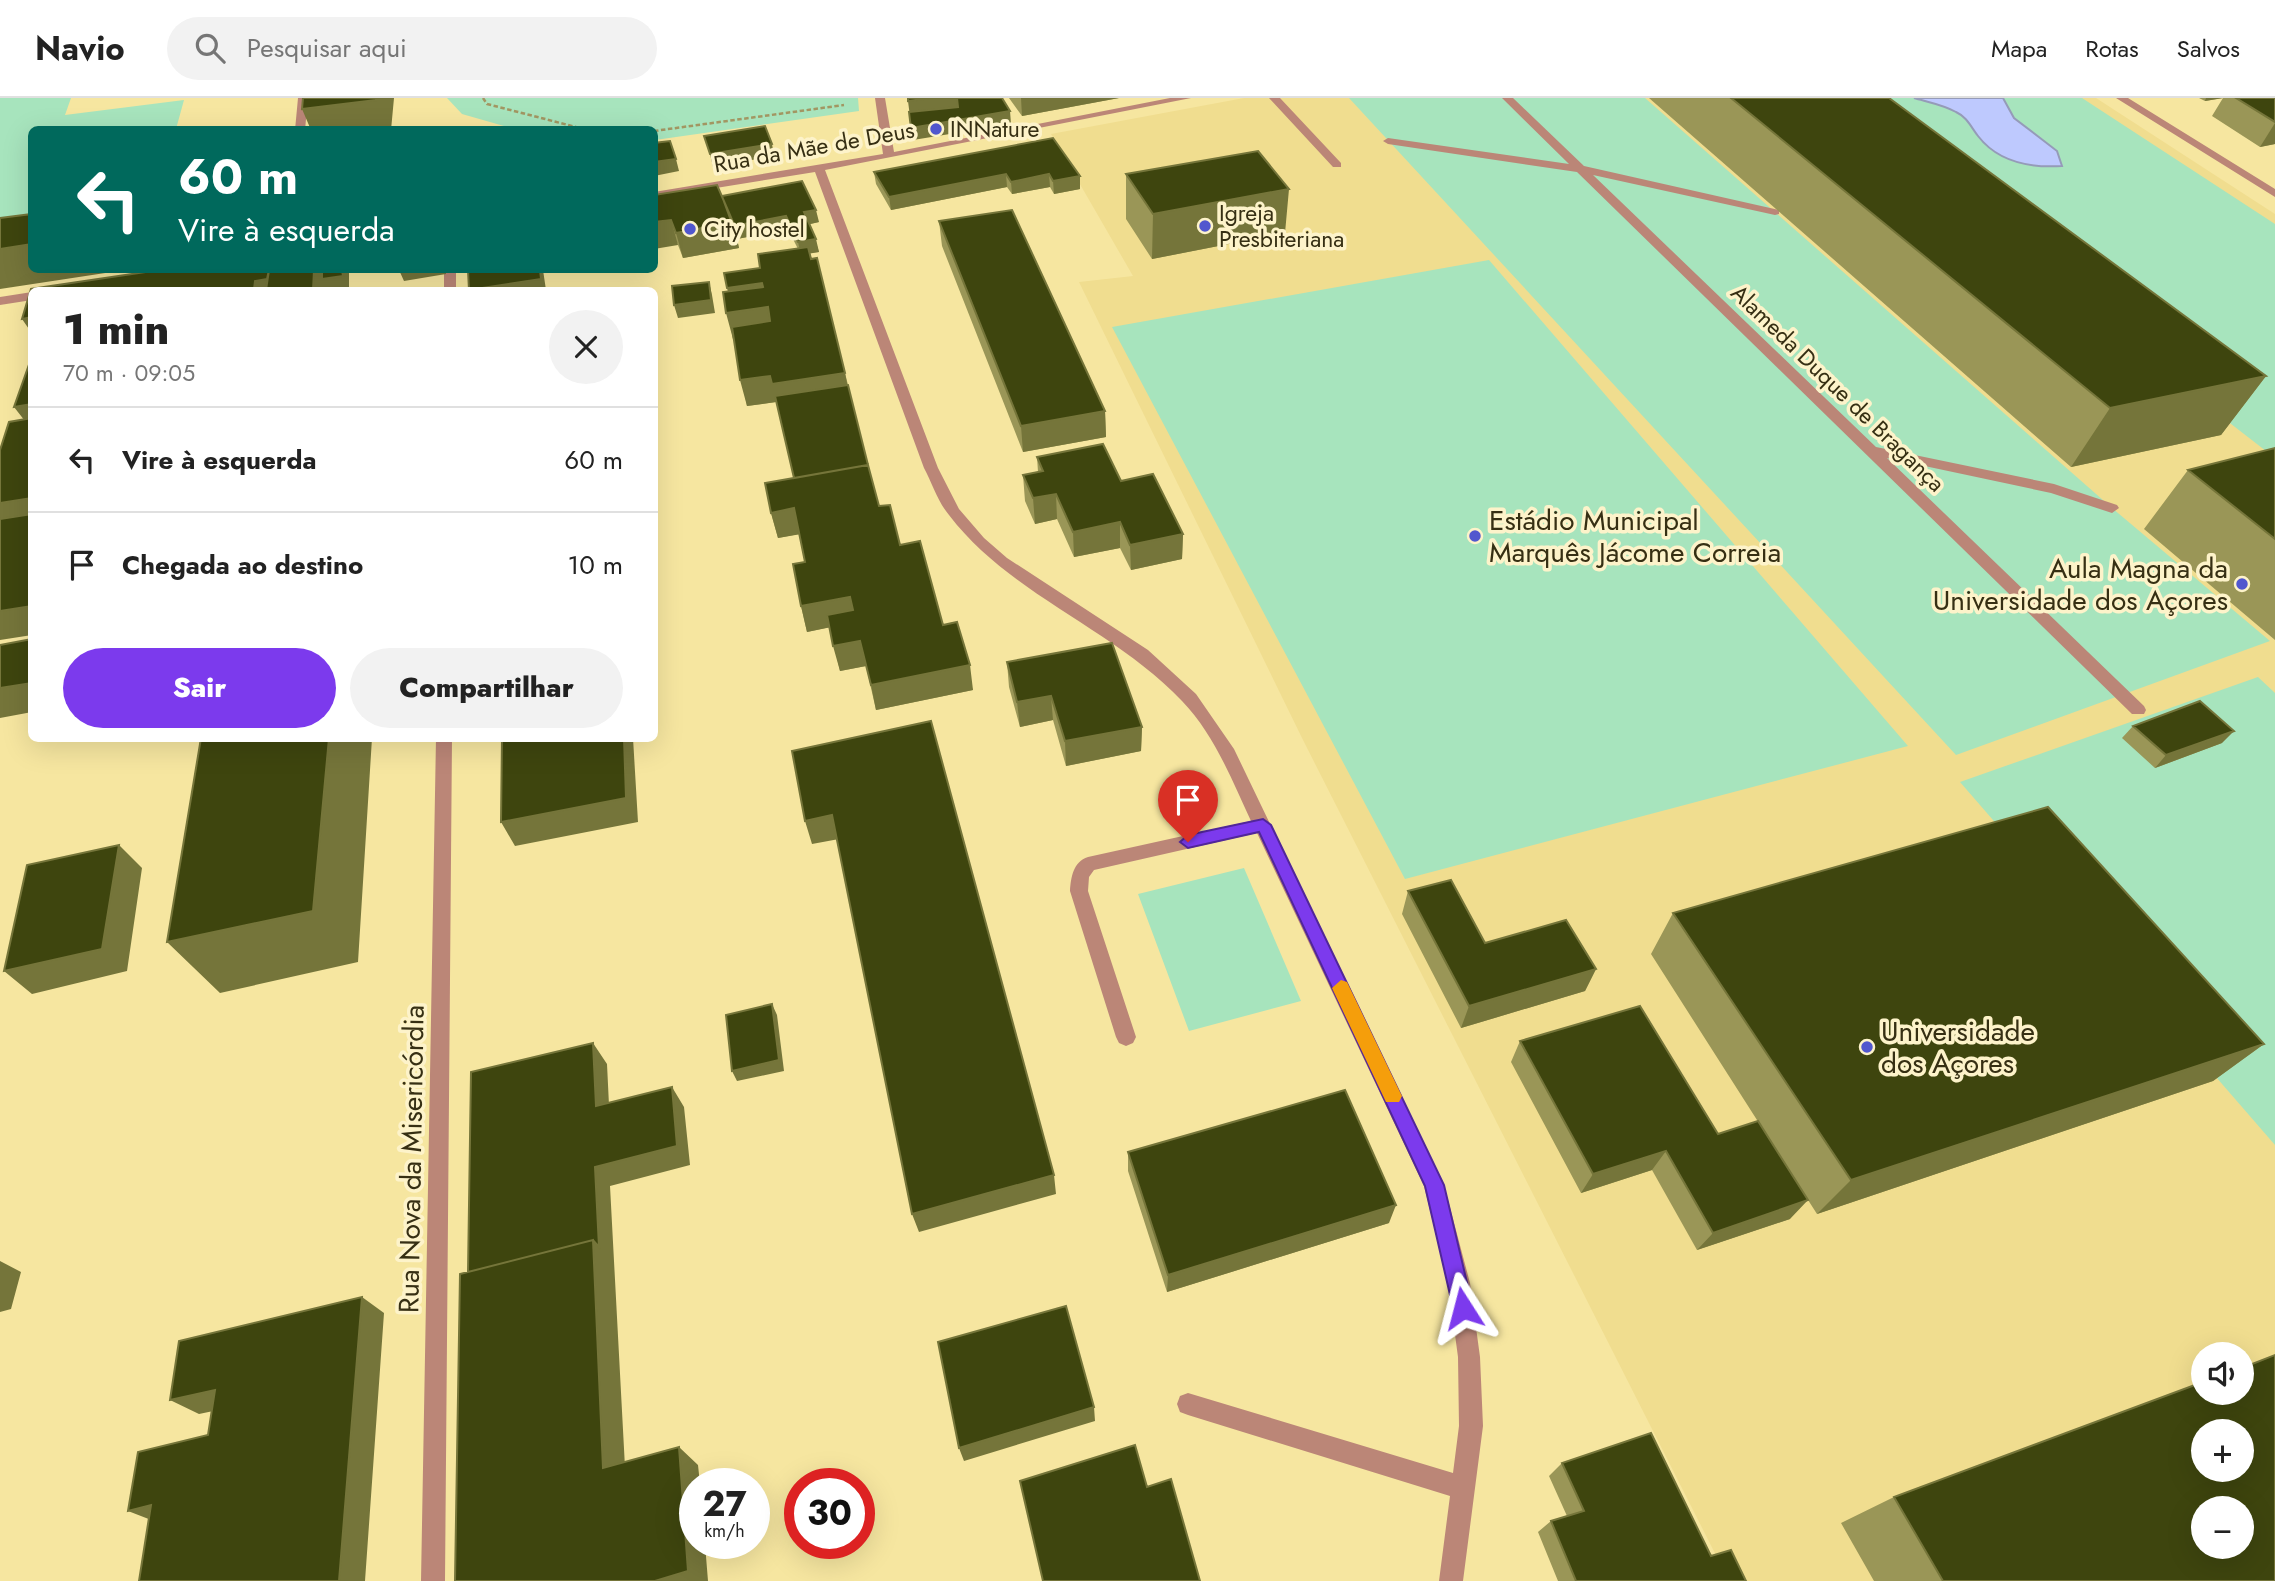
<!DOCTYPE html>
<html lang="pt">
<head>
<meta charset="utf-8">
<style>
  body { margin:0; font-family:Jost,sans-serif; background:#f2f2f2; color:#222; height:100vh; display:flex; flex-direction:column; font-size:26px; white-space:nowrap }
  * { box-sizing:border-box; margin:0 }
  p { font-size:23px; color:#767676 }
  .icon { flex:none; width:38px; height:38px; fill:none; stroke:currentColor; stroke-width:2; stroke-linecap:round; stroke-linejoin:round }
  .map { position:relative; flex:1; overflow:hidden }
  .panel { position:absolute; left:28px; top:189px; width:630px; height:455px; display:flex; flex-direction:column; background:#fff; border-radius:10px; box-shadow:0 7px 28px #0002 }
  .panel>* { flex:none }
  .hud { position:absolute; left:28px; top:28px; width:630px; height:147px; border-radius:10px; box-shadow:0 7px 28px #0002; background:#00695c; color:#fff; overflow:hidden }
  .controls { position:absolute; left:2191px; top:1244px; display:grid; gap:14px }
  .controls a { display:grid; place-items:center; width:63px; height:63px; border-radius:50%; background:#fff; box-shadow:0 7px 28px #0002; font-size:35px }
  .speed { position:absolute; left:679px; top:1370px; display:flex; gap:14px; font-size:35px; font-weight:700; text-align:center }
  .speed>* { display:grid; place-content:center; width:91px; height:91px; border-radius:50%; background:#fff; box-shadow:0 7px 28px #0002; line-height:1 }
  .speed small { font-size:18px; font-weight:400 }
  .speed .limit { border:10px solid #d22; background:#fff; color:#111 }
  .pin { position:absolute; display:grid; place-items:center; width:60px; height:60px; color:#fff; margin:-72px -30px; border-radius:50% 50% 50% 0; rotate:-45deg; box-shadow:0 0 7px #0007 }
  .pin .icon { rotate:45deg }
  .me { position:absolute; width:77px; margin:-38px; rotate:351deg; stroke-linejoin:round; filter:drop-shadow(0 0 5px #0008) }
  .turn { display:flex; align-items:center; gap:24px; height:147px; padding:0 35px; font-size:32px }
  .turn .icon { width:91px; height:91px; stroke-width:2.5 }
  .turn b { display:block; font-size:49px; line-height:60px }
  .round { display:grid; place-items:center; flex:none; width:74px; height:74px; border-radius:37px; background:#f2f2f2 }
  .headline { display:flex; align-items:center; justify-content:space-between; height:119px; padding:0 35px }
  h1 { font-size:42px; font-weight:800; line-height:52px }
  .action { display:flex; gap:14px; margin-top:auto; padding:14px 35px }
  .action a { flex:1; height:80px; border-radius:42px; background:#7c3aed; color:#fff; font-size:28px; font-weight:800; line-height:80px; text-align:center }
  .action a+a { background:#f2f2f2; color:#222 }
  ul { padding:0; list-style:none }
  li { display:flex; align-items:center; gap:21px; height:105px; padding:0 35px; border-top:2px solid #e0e0e0 }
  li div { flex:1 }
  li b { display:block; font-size:26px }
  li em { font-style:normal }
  header { display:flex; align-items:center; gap:42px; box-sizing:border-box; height:98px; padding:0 35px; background:#fff; border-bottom:2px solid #e0e0e0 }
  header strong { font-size:33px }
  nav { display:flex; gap:38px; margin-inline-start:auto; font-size:24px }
  .search { width:490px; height:63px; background:#f2f2f2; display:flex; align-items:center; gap:18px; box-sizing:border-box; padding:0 24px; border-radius:38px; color:#767676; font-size:26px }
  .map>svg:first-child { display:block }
  .built { fill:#f0dd8f; fill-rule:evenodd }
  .green { fill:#a7e4bd }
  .water { fill:#bec9fe; stroke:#959bb8; stroke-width:2 }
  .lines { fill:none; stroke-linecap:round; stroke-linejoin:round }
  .path { stroke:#a29662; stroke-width:2.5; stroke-dasharray:4.5 2.5; stroke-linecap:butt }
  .minor { fill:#bb8677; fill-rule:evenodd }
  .wall { fill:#9a9657 }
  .shaded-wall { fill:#75753a }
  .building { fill:#3e450e; stroke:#75753a; stroke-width:2; fill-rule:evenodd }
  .route { fill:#7c3aed; stroke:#51269a; stroke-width:2 }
  .slow { fill:#f59e0b }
  .poi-dot { fill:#5157ce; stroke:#fdf3ca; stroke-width:2.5 }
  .labels { text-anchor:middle; stroke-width:7; stroke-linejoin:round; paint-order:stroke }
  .far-poi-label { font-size:23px; fill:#362f13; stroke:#fdf3ca; text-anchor:start }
  .far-street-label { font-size:23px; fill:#362f13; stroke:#fdf3ca }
  .poi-label { font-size:28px; fill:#362f13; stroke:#fdf3ca; text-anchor:start }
  .street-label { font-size:28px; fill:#362f13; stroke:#fdf3ca }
</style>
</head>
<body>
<header>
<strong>Navio</strong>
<div class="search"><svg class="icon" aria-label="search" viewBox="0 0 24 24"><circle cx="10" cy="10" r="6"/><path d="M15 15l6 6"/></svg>Pesquisar aqui</div>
<nav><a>Mapa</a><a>Rotas</a><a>Salvos</a></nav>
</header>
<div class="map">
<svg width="2275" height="1483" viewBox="0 0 2275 1483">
  <rect width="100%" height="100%" fill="#f6e6a0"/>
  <path class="built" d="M 1244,0 L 2096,0 L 2275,116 L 2275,1483 L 1729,1483 L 1303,642 L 1079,184 L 1133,178 L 1051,36 ZM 2203,1256 L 2242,1256 L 2242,1295 L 2203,1295 ZM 2203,1334 L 2242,1334 L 2242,1372 L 2203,1372 ZM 2203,1410 L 2242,1410 L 2242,1449 L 2203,1449 Z"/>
  <path class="green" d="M 0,0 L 71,0 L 65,17 L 184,2 L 176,31 L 32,32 L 31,144 L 0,155 Z
    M 447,0 L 858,0 L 859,13 L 655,42 L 654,32 L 514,31 L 462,16 Z
    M 1349,0 L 1645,0 L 2112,410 L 2270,543 L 1956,657 Z
    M 1810,0 L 2082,0 L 2275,126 L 2275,360 Z
    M 1489,162 L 1908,648 L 1405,781 L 1112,229 Z
    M 2258,579 L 2275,595 L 2275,1047 L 1960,684 Z
    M 1244,770 L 1301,903 L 1189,933 L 1138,796 Z"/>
  <path class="water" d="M 1914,0 L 2003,0 L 2014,20 L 2057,53 L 2062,68 C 2031,70 1998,64 1978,38 C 1971,29 1967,19 1956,14 C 1944,7 1928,4 1914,0 Z"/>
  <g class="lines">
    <path class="path" d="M 483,0 L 487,6 L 576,29 L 606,32
      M 654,33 L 844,7"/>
    <path class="minor" d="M 298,0 L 308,0 L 305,32 L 295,32 Z
      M 875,0 L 885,0 L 894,54 L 1170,0 L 1191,0 L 825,72 L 938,370 L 959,411 L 984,440 L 1007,460 L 1148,552 L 1196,596 L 1234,651 L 1444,1087 L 1470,1185 L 1480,1259 L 1483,1328 L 1463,1483 L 1439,1483 L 1450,1398 L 1188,1317 L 1180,1314 L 1177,1306 L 1180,1298 L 1188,1295 L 1453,1375 L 1459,1328 L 1458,1259 L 1448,1185 L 1424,1088 L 1257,735 L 1094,772 L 1089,779 L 1088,793 L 1136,939 L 1133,945 L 1126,948 L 1119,945 L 1116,939 L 1070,793 C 1071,779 1073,764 1088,759 L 1251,723 C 1232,682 1214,636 1182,603 C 1113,530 1010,497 949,417 C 938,404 932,385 924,370 L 815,74 L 654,100 L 654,94 L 883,56 Z
      M 1269,0 L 1280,0 L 1341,65 L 1341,69 L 1333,69 Z
      M 1502,0 L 1513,0 L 1584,68 L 1779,112 L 1779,116 L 1775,117 L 1593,77 L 1876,349 L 2054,386 L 2117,407 L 2119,410 L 2112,415 L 2051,395 L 1887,360 L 2144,608 L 2146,612 L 2144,616 L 2132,616 L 1577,74 L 1388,46 L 1383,43 L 1388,40 L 1569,66 Z
      M 2116,0 L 2128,0 L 2275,91 L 2275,99 Z
      M 444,172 L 456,172 L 456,192 L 444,192 Z
      M 32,194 L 32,202 L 0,207 L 0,199 Z
      M 436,640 L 452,640 L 445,1483 L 421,1483 Z"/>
  </g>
  <path class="wall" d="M 1009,0 L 1119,0 L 1022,18 Z
    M 1649,0 L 1889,0 L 2266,278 L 2221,337 L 2071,369 Z
    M 2199,0 L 2275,0 L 2275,46 L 2260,49 L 2212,18 L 2223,0 L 2205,3 Z
    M 874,74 L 1080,78 L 1080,91 L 1054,96 L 1050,89 L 1012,96 L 1007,89 L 891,112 L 876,86 Z
    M 1126,76 L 1285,135 L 1152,161 L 1126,121 Z
    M 654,97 L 722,98 L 819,124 L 810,126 L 819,154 L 810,155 L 845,275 L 868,367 L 879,408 L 943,527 L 973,592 L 876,612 L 866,568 L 840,573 L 830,529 L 807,534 L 801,508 L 805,464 L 799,436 L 778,440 L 771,415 L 794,380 L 776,304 L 747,308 L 734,241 L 733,241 L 728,194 L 760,170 L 798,151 L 788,131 L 737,141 L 739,150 L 683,160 L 678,147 Z
    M 939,123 L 1105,313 L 1106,339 L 1023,354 L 942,148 Z
    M 2275,350 L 2275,542 L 2144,431 L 2188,372 Z
    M 1037,359 L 1121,383 L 1183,436 L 1182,461 L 1131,472 L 1120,450 L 1074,459 L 1057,421 L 1035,426 L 1025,403 L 1023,377 L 1038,374 Z
    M 1007,564 L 1142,629 L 1141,653 L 1066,668 L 1053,622 L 1020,629 L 1009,589 Z
    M 2133,628 L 2222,645 L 2155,670 L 2122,640 Z
    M 1408,793 L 1485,845 L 1596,871 L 1585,893 L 1461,930 L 1402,816 Z
    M 1673,815 L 2264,946 L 2213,983 L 1817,1116 L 1651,856 Z
    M 1520,943 L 1718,1036 L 1790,1121 L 1697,1152 L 1652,1072 L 1581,1095 L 1511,964 Z
    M 1128,1054 L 1389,1125 L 1167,1194 L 1128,1073 Z
    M 1562,1365 L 1711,1458 L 1746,1483 L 1558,1483 L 1538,1434 L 1551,1423 L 1567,1418 L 1549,1378 Z
    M 1894,1399 L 2275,1483 L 1874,1483 L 1841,1425 Z"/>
  <path class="shaded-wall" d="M 376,0 L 394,0 L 391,32 L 311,32 L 302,11 Z
    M 931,0 L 957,0 L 959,22 L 911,27 L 908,3 Z
    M 1021,0 L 1119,0 L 1022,18 Z
    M 2206,0 L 2223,0 L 2205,3 Z
    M 1010,13 L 1011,26 L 913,42 L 911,30 Z
    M 2275,25 L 2275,46 L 2260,49 Z
    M 772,46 L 774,58 L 713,69 L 710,56 Z
    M 676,61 L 679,73 L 654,78 L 654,64 Z
    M 1006,76 L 1007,89 L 891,112 L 889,99 Z
    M 1049,76 L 1050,89 L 1012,96 L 1011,84 Z
    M 1080,78 L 1080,91 L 1054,96 L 1053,83 Z
    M 1289,91 L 1285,135 L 1152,161 L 1153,116 Z
    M 816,112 L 819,124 L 806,127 L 804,114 Z
    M 786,118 L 788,131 L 737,141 L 739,150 L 683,160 L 676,135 L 733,124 Z
    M 671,122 L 678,147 L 654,151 L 654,124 Z
    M 816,141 L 819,154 L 801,157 L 798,144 Z
    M 32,146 L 32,172 L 125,172 L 0,191 L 0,151 Z
    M 314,172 L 349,172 L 349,191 L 341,192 L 313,192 Z
    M 399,172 L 446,172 L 446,176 L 404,183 Z
    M 540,172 L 543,172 L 546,192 L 472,192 Z
    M 276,179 L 283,192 L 242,192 L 255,183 Z
    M 709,184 L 712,197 L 715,215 L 678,220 L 674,207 Z
    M 762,185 L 774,235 L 733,241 L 726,215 L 733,214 L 727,190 Z
    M 32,219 L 32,234 L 31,234 L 22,221 Z
    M 845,275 L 850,300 L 776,304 L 747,308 L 740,282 L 770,278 Z
    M 2266,278 L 2221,337 L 2071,369 L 2110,310 Z
    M 32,306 L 32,332 L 14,309 Z
    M 1105,313 L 1106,339 L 1023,354 L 1021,328 Z
    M 1056,396 L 1057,421 L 1035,426 L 1033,400 Z
    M 32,400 L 32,429 L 0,431 L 0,405 Z
    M 794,410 L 801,436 L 778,440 L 771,415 Z
    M 1120,424 L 1120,450 L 1074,459 L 1073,434 Z
    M 1183,436 L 1182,461 L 1131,472 L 1130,447 Z
    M 850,499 L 856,524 L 807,534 L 801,508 Z
    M 32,508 L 32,537 L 0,542 L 0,513 Z
    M 860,543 L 866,568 L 840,573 L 833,548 Z
    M 970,567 L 973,592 L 876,612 L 871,587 Z
    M 32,585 L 32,614 L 0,620 L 0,590 Z
    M 1051,598 L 1053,622 L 1020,629 L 1017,604 Z
    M 1142,629 L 1141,653 L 1066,668 L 1065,643 Z
    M 2234,633 L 2222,645 L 2155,670 L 2166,657 Z
    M 329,640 L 372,640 L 358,864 L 220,895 L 167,844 Z
    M 624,640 L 633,640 L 638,724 L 515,748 L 501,724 Z
    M 832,717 L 839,741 L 812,746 L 805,723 Z
    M 119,747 L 142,770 L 127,873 L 32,896 L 4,873 Z
    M 1596,871 L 1585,893 L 1461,930 L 1469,908 Z
    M 772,906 L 777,917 L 784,973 L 737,983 L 732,973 Z
    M 593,945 L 607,966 L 610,1028 L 596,1008 Z
    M 2264,946 L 2213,983 L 1817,1116 L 1851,1082 Z
    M 672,989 L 684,1009 L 690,1067 L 610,1088 L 626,1388 L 603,1370 L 593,1142 L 595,1069 Z
    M 1666,1053 L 1652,1072 L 1581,1095 L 1593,1076 Z
    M 1054,1077 L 1056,1096 L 919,1134 L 912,1116 Z
    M 1808,1102 L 1790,1121 L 1697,1152 L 1713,1135 Z
    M 1396,1107 L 1389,1125 L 1167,1194 L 1168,1177 Z
    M 0,1163 L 21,1174 L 11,1211 L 0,1214 Z
    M 362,1199 L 384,1215 L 365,1483 L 339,1483 Z
    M 215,1292 L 242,1307 L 199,1316 L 170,1302 Z
    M 1094,1309 L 1095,1323 L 964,1363 L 959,1350 Z
    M 679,1349 L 698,1367 L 700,1386 L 695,1386 L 695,1446 L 705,1446 L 708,1483 L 655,1483 Z
    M 151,1407 L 159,1425 L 128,1413 Z"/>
  <path class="building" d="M 303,0 L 376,0 L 376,2 L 302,11 Z
    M 908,0 L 931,0 L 908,3 Z
    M 957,0 L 1002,0 L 1010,13 L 911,30 L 909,14 L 958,9 Z
    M 1731,0 L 1889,0 L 2266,278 L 2110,310 Z
    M 2236,0 L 2275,0 L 2275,24 Z
    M 765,28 L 772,46 L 710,56 L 704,38 Z
    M 1053,40 L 1080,78 L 1053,83 L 1049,76 L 1011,84 L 1006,76 L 889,99 L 874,74 Z
    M 670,43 L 676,61 L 654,64 L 654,45 Z
    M 1258,53 L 1289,91 L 1153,116 L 1126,76 Z
    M 802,83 L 816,112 L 804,114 L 816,141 L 798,144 L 786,118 L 733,128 L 722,98 Z
    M 717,87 L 733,124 L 676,135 L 671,122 L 654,124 L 654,97 Z
    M 1012,112 L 1105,313 L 1021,328 L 939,123 Z
    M 32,116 L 32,146 L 0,151 L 0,120 Z
    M 808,149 L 811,161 L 817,160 L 845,275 L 772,286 L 770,278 L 740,282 L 732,229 L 770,223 L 768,209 L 726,215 L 723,194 L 763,189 L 762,185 L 727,190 L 724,175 L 760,170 L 758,156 Z
    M 159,172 L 269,172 L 267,181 L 255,183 L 254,191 L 242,192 L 32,192 L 32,219 L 22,221 L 31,191 Z
    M 269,172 L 314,172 L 313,192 L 266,192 Z
    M 322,172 L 342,172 L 343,178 L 322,181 Z
    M 468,172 L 540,172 L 541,181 L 469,192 Z
    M 709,184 L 711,202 L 674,207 L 672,188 Z
    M 32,258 L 32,306 L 14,309 Z
    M 848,287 L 868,367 L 794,380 L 775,298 Z
    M 32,320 L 32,400 L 0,405 L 0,352 L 9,324 Z
    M 1103,346 L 1121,383 L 1153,376 L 1183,436 L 1130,447 L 1120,424 L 1073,434 L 1056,396 L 1033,400 L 1023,377 L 1043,373 L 1037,359 Z
    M 2275,350 L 2275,441 L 2188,372 Z
    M 868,367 L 879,408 L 890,407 L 900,447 L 920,443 L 943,527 L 957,524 L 970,567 L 871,587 L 860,543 L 833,548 L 827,517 L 853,512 L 850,499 L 801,508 L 793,466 L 805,464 L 794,410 L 771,415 L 765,385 Z
    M 32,416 L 32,508 L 0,513 L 0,421 Z
    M 32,541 L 32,585 L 0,590 L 0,547 Z
    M 1112,545 L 1142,629 L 1065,643 L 1051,598 L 1017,604 L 1007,564 Z
    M 2200,603 L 2234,633 L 2166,657 L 2133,628 Z
    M 931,623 L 1054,1077 L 912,1116 L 832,717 L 805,723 L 792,653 Z
    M 201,640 L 329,640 L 313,813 L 167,844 Z
    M 502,640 L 624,640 L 626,700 L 501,724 Z
    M 2048,709 L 2264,946 L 1851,1082 L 1673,815 Z
    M 119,747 L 102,851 L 4,873 L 27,767 Z
    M 1451,782 L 1485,845 L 1566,822 L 1596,871 L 1469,908 L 1408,793 Z
    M 772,906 L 779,962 L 732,973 L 726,917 Z
    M 1640,908 L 1718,1036 L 1758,1023 L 1808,1102 L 1713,1135 L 1666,1053 L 1593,1076 L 1520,943 Z
    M 593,945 L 596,1008 L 672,989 L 677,1048 L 595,1069 L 599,1149 L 593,1142 L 468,1174 L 471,974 Z
    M 1345,992 L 1396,1107 L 1168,1177 L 1128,1054 Z
    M 593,1142 L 603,1370 L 679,1349 L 688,1473 L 655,1483 L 455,1483 L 460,1176 Z
    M 362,1199 L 339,1483 L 139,1483 L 151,1407 L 128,1413 L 138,1354 L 208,1337 L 215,1292 L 170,1302 L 179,1243 Z
    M 1066,1208 L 1094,1309 L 959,1350 L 938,1244 Z
    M 2275,1257 L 2275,1483 L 1943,1483 L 1894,1399 L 2203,1284 L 2203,1295 L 2242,1295 L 2242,1270 ZM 2203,1334 L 2242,1334 L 2242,1372 L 2203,1372 ZM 2203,1410 L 2242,1410 L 2242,1449 L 2203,1449 Z
    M 1651,1335 L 1711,1458 L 1731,1452 L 1746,1483 L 1576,1483 L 1551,1423 L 1584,1413 L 1562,1365 Z
    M 1135,1347 L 1147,1389 L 1171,1381 L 1200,1483 L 1043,1483 L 1020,1383 Z"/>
  <path class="route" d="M 1263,721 L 1271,727 L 1444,1087 L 1473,1210 L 1470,1217 L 1463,1220 L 1456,1217 L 1453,1210 L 1425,1088 L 1259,734 L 1188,750 L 1180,744 L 1188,737 Z"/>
  <path class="slow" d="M 1341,882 L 1347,884 L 1399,992 L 1402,998 L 1399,1004 L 1386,1004 L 1332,890 Z"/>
  <g class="poi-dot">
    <circle cx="936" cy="31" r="7"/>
    <circle cx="1205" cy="128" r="7"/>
    <circle cx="690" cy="131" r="7"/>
    <circle cx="1475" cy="438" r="7"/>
    <circle cx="2242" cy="486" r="7"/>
    <circle cx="1867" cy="949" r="7"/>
  </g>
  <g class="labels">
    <g class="far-poi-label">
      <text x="950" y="39">INNature</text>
      <text x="1219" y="123">Igreja<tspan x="1219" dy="26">Presbiteriana</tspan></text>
      <text x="704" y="139">City hostel</text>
    </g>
    <g class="far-street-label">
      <text transform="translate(814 49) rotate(-10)" y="8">Rua da Mãe de Deus</text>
      <text transform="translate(1838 290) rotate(44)" y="8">Alameda Duque de Bragança</text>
    </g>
    <g class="poi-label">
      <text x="1489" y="432">Estádio Municipal<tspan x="1489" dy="32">Marquês Jácome Correia</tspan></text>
      <text x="2228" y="480" text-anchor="end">Aula Magna da<tspan x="2228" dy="32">Universidade dos Açores</tspan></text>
      <text x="1881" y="943">Universidade<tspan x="1881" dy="32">dos Açores</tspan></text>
    </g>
    <g class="street-label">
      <text transform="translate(411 1061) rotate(-89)" y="10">Rua Nova da Misericórdia</text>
    </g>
  </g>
</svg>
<div class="controls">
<a><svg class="icon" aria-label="sound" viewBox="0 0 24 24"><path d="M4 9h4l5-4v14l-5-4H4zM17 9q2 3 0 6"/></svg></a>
<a>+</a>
<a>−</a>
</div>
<div class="speed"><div>27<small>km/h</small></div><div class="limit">30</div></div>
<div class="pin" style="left:1188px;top:744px;background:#d93025"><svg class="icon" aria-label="arrive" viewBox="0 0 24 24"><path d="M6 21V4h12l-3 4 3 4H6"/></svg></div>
<svg class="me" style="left:1463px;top:1210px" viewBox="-20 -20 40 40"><path d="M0-17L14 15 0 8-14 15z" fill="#7c3aed" stroke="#fff" stroke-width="4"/></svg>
<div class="hud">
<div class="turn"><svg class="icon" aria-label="left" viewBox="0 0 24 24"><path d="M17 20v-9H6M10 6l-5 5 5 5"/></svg><div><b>60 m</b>Vire à esquerda</div></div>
</div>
<section class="panel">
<div class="headline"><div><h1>1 min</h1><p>70 m · 09:05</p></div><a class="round"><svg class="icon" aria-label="close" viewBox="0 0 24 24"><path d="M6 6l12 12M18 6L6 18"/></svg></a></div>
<ul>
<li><svg class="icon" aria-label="left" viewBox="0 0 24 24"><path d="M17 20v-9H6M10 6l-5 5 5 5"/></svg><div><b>Vire à esquerda</b></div><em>60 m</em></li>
<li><svg class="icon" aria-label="arrive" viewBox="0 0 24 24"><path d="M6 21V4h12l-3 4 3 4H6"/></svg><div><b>Chegada ao destino</b></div><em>10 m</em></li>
</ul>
<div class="action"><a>Sair</a><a>Compartilhar</a></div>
</section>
</div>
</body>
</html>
